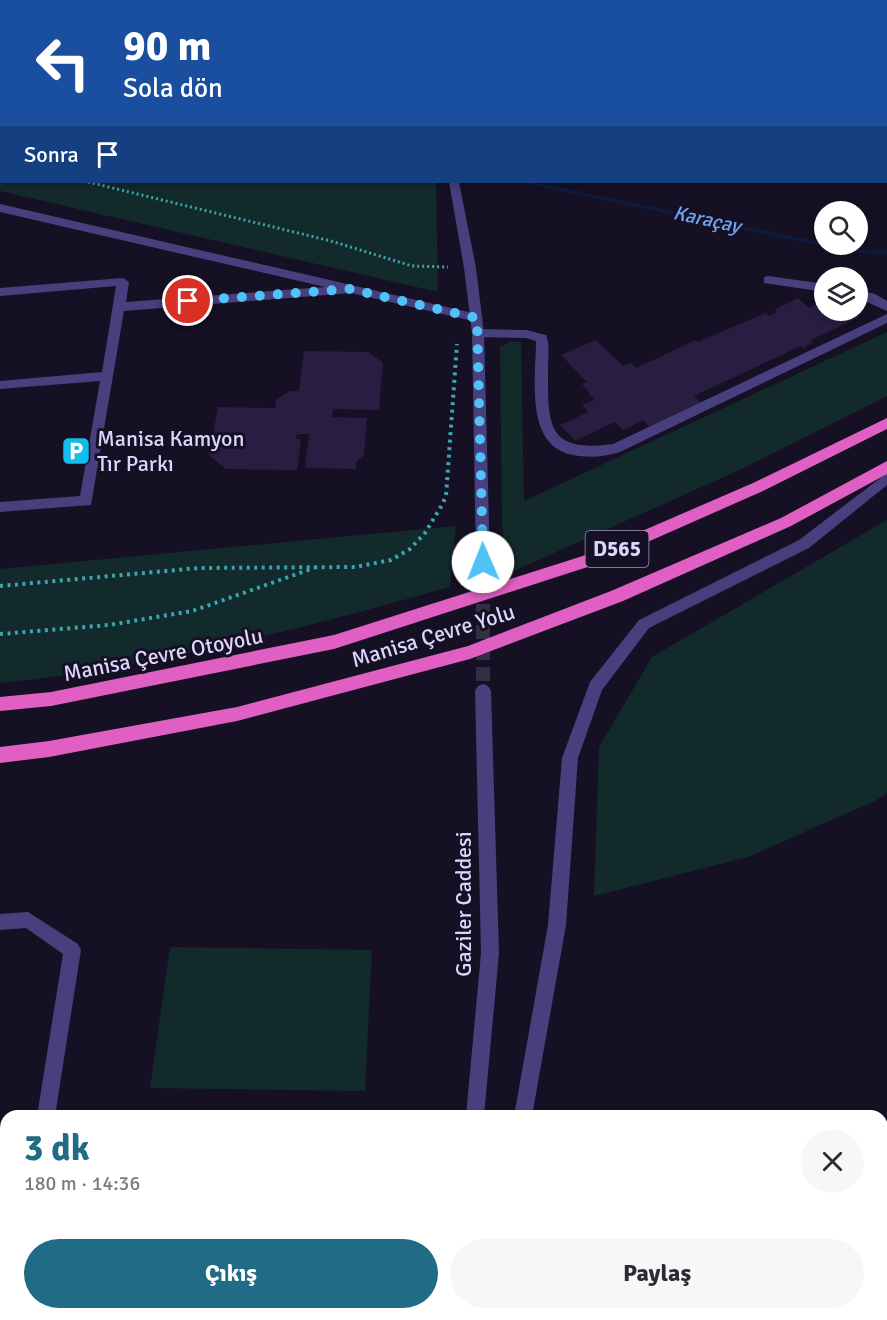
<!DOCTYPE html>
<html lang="tr">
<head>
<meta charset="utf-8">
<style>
  body { margin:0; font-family:Signika,sans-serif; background:#f7f7f7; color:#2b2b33; height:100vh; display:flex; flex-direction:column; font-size:22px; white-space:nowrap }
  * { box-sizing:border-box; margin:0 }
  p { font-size:20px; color:#7c7c81 }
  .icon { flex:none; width:33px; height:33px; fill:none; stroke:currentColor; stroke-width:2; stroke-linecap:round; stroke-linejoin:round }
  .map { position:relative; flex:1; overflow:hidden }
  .side { position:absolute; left:0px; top:1110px; width:888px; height:210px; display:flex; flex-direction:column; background:#fff; border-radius:18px 18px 0 0; box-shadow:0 3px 9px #0003 }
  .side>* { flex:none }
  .guide { position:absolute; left:0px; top:0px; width:888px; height:183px; box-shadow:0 3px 9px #0003; background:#1a4fa0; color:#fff; overflow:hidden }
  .tools { position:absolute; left:814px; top:201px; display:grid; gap:12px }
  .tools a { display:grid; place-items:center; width:54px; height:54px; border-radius:50%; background:#fff; box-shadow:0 3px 9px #0003; font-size:30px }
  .pin { position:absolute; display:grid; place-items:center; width:51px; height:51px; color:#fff; margin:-26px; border:3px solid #fff; border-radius:50%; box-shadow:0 2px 6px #0007 }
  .me { position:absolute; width:66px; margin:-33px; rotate:359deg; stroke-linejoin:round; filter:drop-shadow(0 0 4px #0008) }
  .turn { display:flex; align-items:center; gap:21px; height:126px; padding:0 24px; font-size:27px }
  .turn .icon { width:78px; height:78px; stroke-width:2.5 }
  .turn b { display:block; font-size:42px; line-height:51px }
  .then { display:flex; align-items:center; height:57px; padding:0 24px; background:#0003; gap:12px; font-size:22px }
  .round { display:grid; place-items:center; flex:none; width:63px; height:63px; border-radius:32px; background:#f7f7f7 }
  .headline { display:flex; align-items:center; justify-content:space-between; height:102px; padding:0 24px }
  h1 { font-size:36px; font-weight:700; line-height:45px; color:#206c86 }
  .button { display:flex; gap:12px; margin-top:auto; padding:12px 24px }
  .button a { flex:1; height:69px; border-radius:36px; background:#206c86; color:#fff; font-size:24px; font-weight:700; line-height:69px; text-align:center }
  .button a+a { background:#f7f7f7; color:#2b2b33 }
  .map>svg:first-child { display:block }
  .green { fill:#132a2c }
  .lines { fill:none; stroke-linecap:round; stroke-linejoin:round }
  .stream { fill:#0e1a3e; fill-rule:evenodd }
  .building { fill:#291d42 }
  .secondary-tunnel { stroke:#332e44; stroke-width:14; stroke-dasharray:14 7; stroke-linecap:butt }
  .path-far1 { stroke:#38a6ad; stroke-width:3; stroke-dasharray:2 3; stroke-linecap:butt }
  .path { stroke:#38a6ad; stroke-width:4; stroke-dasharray:3 4.5; stroke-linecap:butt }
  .service { fill:#483f7e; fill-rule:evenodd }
  .minor { fill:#483f7e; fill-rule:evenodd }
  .tertiary { fill:#483f7e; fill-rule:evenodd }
  .trunk { fill:#e05fc2; fill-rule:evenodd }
  .route { stroke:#4fc3f7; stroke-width:10; stroke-dasharray:0 18 }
  .labels { text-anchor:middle; stroke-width:6; stroke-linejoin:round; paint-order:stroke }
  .far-water-label { font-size:20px; font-style:italic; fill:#6ba5f4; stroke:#151023 }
  .shield { fill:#151023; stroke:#a29abb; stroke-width:1.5 }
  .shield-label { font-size:21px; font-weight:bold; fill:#ded5fc }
  .poi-label { font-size:22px; fill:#ded5fc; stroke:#151023; text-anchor:start }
  .street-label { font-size:22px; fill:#ded5fc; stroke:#151023 }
</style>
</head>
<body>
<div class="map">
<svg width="887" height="1320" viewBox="0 0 887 1320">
  <rect width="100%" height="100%" fill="#151023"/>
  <path class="green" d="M 0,82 L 2,182 L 436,183 L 438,292 L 0,191 Z
    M 887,332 L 887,396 L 735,472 L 507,574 L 502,524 L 500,347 L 510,341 L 521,342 L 524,501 Z
    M 887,520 L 887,793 L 877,800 L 748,857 L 594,896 L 599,747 L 652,657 Z
    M 456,526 L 450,587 C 304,628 151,668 0,683 L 0,569 Z
    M 170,947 L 372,950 L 365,1091 L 150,1088 Z"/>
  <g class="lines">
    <path class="stream" d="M 0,66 L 2,66 L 2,70 L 0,70 Z
      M 524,182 L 534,182 L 825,243 L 825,244 L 834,244 L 854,249 L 887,250 L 887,254 L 854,253 L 527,184 Z"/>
  </g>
  <path class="building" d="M 798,298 L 809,308 L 823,301 L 825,310 L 852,310 L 859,317 L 811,340 L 814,342 L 803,348 L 801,346 L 694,396 L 701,403 L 650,427 L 643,420 L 623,430 L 615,422 L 575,441 L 560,425 L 588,412 L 582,405 L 594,400 L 582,384 L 587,382 L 561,355 L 596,340 L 623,366 L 631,363 L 636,368 L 696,340 L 698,342 L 766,313 L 769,316 L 777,312 L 774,310 Z
    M 304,351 L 369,352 L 383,363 L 379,410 L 333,409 L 332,417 L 367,418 L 364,455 L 356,462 L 356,469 L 305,468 L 309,434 L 297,434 L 296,439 L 301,439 L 297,470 L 226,469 L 209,455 L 218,407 L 275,408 L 276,400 L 289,391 L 299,391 Z
    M 0,1141 L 6,1141 L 6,1221 L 1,1246 Z
    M 665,1314 L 737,1314 L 737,1320 L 665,1320 Z"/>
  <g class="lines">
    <path class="secondary-tunnel" d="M 483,562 L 483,691"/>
    <path class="path-far1" d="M 88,182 L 331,241 L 412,266 L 448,267"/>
    <path class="path" d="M 0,586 L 199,568 L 355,567 L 391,560 L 410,549 L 425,533 L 442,505 L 446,496 L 457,344
      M 0,634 L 109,625 L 192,611 L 314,568"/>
    <path class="service" d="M 0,204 L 477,314 L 483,318 L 477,322 L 351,293 L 124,311 L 91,505 L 0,512 L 0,502 L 80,496 L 100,381 L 0,389 L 0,381 L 102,372 L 116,286 L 0,296 L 0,288 L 123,278 L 129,282 L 126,302 L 325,287 L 0,212 Z
      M 768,276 L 825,284 L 825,292 L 764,283 L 764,277 Z
      M 858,290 L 875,294 L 887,301 L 887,311 L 858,298 Z
      M 887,314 L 887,323 L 620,452 C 605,457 588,458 573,455 C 524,446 536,377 536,341 L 526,338 L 478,337 L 472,333 L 478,329 L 526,330 L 546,335 C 550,344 548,357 548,368 C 548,425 546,453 613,444 Z"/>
    <path class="minor" d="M 886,8 L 887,8 L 887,14 L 886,14 Z
      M 886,93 L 887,93 L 887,100 L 886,100 Z
      M 886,158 L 887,158 L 887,164 L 886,164 Z
      M 28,912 L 78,944 L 81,950 L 55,1116 L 37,1116 L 63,954 L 26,928 L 0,930 L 0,914 Z
      M 6,1311 L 6,1314 L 25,1314 L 24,1320 L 4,1320 Z"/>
    <path class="tertiary" d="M 431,0 L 441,0 L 441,2 L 431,2 Z
      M 449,182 L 459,182 L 476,268 L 484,333 L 490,562 L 483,568 L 476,562 L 472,333 L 464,268 Z
      M 887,473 L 887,485 L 809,548 L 649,628 L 602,690 L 578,758 L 566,925 L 532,1116 L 514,1116 L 548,925 L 562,758 L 590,682 L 639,620 L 799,540 Z
      M 483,684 L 488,686 L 491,691 L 499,953 L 484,1116 L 466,1116 L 481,953 L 475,691 L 478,686 Z
      M 423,1314 L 443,1314 L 443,1320 L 423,1320 Z
      M 487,1314 L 507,1314 L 507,1320 L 487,1320 Z"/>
    <path class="trunk" d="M 887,418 L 887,429 L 763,491 L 600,563 L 334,649 L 51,706 L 0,711 L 0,697 L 51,692 L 334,635 L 589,554 L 753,483 Z
      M 887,461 L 887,474 L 791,526 L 623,601 L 470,659 L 237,721 L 49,757 L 0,763 L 0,747 L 49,741 L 237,707 L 468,646 L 611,591 L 781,518 Z"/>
  </g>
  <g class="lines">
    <path class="route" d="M 188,301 L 350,289 L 477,318 L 483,562"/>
  </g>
  <defs>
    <g id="parking-square" transform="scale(1.5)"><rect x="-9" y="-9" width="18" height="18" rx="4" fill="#12bceb" stroke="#151023"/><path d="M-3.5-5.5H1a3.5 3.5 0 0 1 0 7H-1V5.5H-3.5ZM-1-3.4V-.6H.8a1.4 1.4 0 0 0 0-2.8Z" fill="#fff"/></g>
  </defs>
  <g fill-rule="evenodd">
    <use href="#parking-square" x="76" y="451"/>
  </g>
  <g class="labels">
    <g class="far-water-label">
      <text transform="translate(707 219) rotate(12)" y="7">Karaçay</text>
    </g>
    <rect class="shield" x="585.5" y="531" width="63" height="36" rx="4.5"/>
    <g class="shield-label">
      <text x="617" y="556">D565</text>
    </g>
    <g class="poi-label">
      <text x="97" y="446">Manisa Kamyon<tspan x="97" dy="25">Tır Parkı</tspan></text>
    </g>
    <g class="street-label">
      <text transform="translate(433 635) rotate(-17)" y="8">Manisa Çevre Yolu</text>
      <text transform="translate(163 654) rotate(-11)" y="8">Manisa Çevre Otoyolu</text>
      <text transform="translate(463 904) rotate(-90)" y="8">Gaziler Caddesi</text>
    </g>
  </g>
</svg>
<div class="tools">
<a><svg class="icon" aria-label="search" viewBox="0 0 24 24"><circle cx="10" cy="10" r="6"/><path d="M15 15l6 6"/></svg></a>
<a><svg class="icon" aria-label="layers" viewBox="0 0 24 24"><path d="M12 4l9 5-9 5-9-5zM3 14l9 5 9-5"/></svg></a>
</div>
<div class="pin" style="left:188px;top:301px;background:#d93025"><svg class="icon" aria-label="arrive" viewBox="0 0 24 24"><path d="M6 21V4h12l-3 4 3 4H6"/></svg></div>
<svg class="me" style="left:483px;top:562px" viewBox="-20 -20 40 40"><circle r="19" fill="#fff"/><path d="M0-13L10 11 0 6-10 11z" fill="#4fc3f7"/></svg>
<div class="guide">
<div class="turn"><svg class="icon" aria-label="left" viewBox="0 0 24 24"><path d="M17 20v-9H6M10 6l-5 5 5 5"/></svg><div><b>90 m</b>Sola dön</div></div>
<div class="then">Sonra<svg class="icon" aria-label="arrive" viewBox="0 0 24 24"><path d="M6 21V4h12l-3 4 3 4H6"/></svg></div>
</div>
<section class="side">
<div class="headline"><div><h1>3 dk</h1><p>180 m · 14:36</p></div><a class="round"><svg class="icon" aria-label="close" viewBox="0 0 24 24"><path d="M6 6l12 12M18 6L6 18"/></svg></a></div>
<div class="button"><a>Çıkış</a><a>Paylaş</a></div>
</section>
</div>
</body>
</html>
